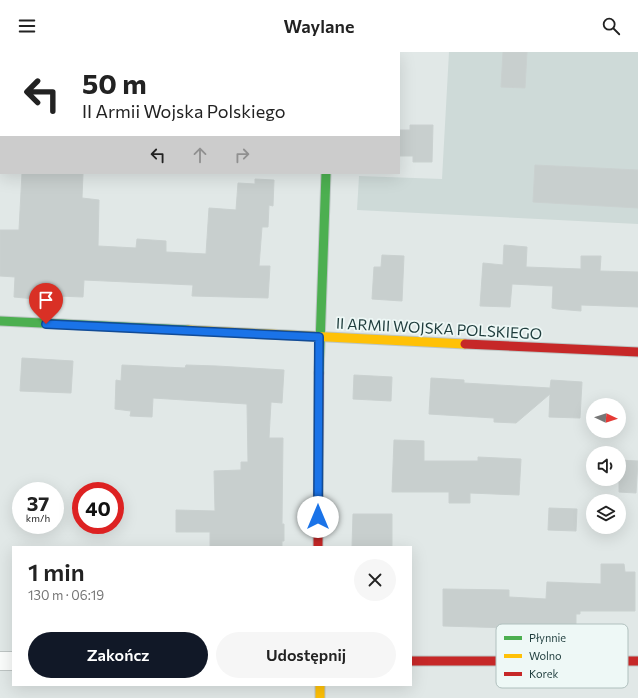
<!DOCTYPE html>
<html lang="pl">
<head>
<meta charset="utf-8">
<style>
  body { margin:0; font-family:Commissioner,sans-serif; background:#f6f6f6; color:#222; height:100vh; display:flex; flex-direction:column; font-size:15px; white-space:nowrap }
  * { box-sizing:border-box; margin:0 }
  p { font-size:13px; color:#767676 }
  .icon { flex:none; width:22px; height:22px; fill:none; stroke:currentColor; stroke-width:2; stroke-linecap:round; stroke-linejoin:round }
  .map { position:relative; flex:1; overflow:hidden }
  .details { position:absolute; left:12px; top:494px; width:400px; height:140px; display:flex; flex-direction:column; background:#fff; border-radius:0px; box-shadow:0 4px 16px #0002 }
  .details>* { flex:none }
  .top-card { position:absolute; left:0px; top:0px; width:400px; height:122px; box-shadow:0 4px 16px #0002; background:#fff; color:#222; overflow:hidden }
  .needle { width:26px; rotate:94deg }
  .tools { position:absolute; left:586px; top:346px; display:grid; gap:8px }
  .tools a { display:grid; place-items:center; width:40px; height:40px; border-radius:50%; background:#fff; box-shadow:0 4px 16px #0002; font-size:20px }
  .speed { position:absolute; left:12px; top:430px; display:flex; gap:8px; font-size:20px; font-weight:700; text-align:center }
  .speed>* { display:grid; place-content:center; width:52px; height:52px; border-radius:50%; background:#fff; box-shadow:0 4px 16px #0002; line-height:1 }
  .speed small { font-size:10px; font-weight:400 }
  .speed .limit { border:6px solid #d22; background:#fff; color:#111 }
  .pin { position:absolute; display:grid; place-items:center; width:34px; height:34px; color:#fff; margin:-41px -17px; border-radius:50% 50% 50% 0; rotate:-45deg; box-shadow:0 0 4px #0007 }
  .pin .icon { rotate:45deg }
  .me { position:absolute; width:44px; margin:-22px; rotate:0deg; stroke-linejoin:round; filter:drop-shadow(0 0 3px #0008) }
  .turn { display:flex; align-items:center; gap:14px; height:84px; padding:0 16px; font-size:18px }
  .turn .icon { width:52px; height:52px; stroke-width:2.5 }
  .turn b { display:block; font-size:28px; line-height:34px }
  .lanes { display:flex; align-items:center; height:38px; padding:0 16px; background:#0003; justify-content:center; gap:20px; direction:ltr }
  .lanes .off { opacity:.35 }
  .round { display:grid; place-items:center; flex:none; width:42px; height:42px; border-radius:21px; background:#f6f6f6 }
  .head { display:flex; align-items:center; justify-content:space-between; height:68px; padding:0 16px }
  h1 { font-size:24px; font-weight:600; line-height:30px }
  .cta { display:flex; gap:8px; margin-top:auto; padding:8px 16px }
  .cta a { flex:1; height:46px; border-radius:24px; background:#111827; color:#fff; font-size:16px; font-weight:600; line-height:46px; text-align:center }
  .cta a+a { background:#f6f6f6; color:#222 }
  header { display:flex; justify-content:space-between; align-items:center; height:52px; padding:0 16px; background:#fff; font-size:18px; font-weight:600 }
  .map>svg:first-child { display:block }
  .built { fill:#cedad8 }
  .building { fill:#c8cfce; stroke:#cad1d0 }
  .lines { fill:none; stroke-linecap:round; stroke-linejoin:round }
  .street-casing { stroke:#bec5c4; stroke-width:20 }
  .fast-casing { stroke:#bdc6c5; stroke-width:11 }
  .slow-casing { stroke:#bdc6c5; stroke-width:11 }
  .jam-casing { stroke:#bdc6c5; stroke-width:11 }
  .street { stroke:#fafcfb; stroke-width:18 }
  .fast { stroke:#4caf50; stroke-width:9 }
  .slow { stroke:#ffc107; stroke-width:9 }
  .jam { stroke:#c62828; stroke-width:9 }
  .route-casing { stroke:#114b97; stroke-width:10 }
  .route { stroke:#1a73e8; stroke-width:7 }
  .labels { text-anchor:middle; stroke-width:3.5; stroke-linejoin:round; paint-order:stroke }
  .street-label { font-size:15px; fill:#1e3c3c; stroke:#eef8f6 }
  .key { fill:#eef8f6; stroke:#b0c0be; stroke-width:1 }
  .key-label { font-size:11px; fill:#1e3c3c }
</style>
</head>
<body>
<header><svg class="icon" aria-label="menu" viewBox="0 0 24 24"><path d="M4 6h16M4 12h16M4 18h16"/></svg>Waylane<svg class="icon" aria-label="search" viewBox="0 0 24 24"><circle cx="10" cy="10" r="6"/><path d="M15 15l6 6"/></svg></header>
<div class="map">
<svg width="638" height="646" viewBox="0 0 638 646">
  <rect width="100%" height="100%" fill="#e1e8e7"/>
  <path class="built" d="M 449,0 L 638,0 L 638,172 L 357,158 L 359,124 L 442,127 Z"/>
  <path class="building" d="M 503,0 L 527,0 L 525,36 L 501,35 Z
    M 410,73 L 433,73 L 432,110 L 413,110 L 413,104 L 399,104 L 399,78 L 410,78 Z
    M 535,113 L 638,118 L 638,156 L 533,150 Z
    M 22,121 L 83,121 L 82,146 L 99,148 L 98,194 L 136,196 L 137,187 L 166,189 L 166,200 L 206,202 L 209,156 L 236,158 L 238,131 L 255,132 L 255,127 L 274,128 L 273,154 L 269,153 L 268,175 L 262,175 L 259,214 L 270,214 L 268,246 L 192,244 L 193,233 L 84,228 L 83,245 L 35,243 L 35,247 L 14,245 L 15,225 L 0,224 L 0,178 L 19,178 Z
    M 504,193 L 527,195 L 526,215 L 581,217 L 581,204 L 601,204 L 600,219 L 638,220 L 638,255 L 581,253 L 581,259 L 557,257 L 552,256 L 553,234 L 512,232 L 510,255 L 480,254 L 483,211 L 503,213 Z
    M 382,203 L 404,204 L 402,249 L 372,247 L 374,215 L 381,215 Z
    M 22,306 L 73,309 L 71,341 L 20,339 Z
    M 122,313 L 185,316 L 186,313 L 217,314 L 284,318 L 282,351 L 271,350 L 269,386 L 283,386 L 282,472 L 284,472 L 284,489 L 282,489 L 282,495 L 210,495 L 210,480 L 176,480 L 176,458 L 215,459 L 214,419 L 241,418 L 241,410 L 248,410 L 247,352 L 153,346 L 152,365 L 130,364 L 131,359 L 115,357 L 116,328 L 121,329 Z
    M 354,323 L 392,325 L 391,349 L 353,347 Z
    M 431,326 L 464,328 L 464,331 L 550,336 L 551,328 L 582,330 L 580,366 L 549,365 L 550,342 L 516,371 L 494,370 L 494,366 L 429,362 Z
    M 394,388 L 424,389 L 424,409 L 478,409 L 478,405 L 521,407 L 519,443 L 470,441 L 470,451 L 449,451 L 449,440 L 392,440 Z
    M 619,408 L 638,409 L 636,441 L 619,440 Z
    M 549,456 L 577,457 L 576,479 L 548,478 Z
    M 353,462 L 392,462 L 392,495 L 352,495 Z
    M 601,512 L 624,512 L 625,520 L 635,520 L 635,559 L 580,559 L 580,562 L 576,562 L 576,578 L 443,574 L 443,537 L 509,538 L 509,545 L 546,547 L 547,530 L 601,532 Z"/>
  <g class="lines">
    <g class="street-casing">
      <path id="street" d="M 24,0 L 50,1
        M 0,609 L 13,609"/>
    </g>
    <g class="fast-casing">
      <path id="fast" d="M 0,269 L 188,278
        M 319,321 L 326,121"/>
    </g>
    <g class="slow-casing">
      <path id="slow" d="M 332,0 L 332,1
        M 188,278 L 465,292
        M 320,633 L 320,646"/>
    </g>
    <g class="jam-casing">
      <path id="jam" d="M 465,292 L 638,300
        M 318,495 L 319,321
        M 411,609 L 638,609"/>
    </g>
    <use href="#street" class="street"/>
    <use href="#fast" class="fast"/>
    <use href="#slow" class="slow"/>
    <use href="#jam" class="jam"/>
  </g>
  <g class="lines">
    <g class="route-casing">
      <path id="route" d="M 46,272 L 319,285 L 318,465"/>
    </g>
    <use href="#route" class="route"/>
  </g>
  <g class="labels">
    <g class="street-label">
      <text transform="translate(439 277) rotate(3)" y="5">II ARMII WOJSKA POLSKIEGO</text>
    </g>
  </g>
  <rect x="496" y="572" width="132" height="64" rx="6" class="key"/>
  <rect x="504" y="584" width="18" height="4" fill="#4caf50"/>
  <rect x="504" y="602" width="18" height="4" fill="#ffc107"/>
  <rect x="504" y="620" width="18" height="4" fill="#c62828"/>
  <g class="key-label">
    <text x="529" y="590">Płynnie</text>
    <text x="529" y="608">Wolno</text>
    <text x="529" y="626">Korek</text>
  </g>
</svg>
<div class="tools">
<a><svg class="needle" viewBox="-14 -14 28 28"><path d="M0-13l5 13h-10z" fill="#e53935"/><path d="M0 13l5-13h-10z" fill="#767676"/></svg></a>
<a><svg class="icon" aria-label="sound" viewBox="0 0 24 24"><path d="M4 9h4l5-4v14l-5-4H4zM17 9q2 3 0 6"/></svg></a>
<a><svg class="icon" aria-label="layers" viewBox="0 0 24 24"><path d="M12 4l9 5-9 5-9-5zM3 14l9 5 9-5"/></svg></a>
</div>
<div class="speed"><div>37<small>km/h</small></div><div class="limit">40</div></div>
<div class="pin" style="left:46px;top:272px;background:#d93025"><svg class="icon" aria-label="arrive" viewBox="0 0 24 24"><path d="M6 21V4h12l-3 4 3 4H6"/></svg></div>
<svg class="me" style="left:318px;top:465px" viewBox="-20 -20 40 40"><circle r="19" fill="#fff"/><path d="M0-13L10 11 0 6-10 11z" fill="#1a73e8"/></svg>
<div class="top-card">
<div class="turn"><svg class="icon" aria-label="left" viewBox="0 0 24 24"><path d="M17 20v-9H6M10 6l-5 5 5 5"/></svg><div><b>50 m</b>II Armii Wojska Polskiego</div></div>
<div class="lanes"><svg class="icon" aria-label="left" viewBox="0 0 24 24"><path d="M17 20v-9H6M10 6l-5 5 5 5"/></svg><svg class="icon off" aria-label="ahead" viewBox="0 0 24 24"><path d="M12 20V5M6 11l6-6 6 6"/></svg><svg class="icon off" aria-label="right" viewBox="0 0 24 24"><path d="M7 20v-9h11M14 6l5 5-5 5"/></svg></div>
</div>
<section class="details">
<div class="head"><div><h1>1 min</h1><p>130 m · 06:19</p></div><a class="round"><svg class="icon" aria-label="close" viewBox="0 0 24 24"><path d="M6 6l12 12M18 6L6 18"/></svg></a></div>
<div class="cta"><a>Zakończ</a><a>Udostępnij</a></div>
</section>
</div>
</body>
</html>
